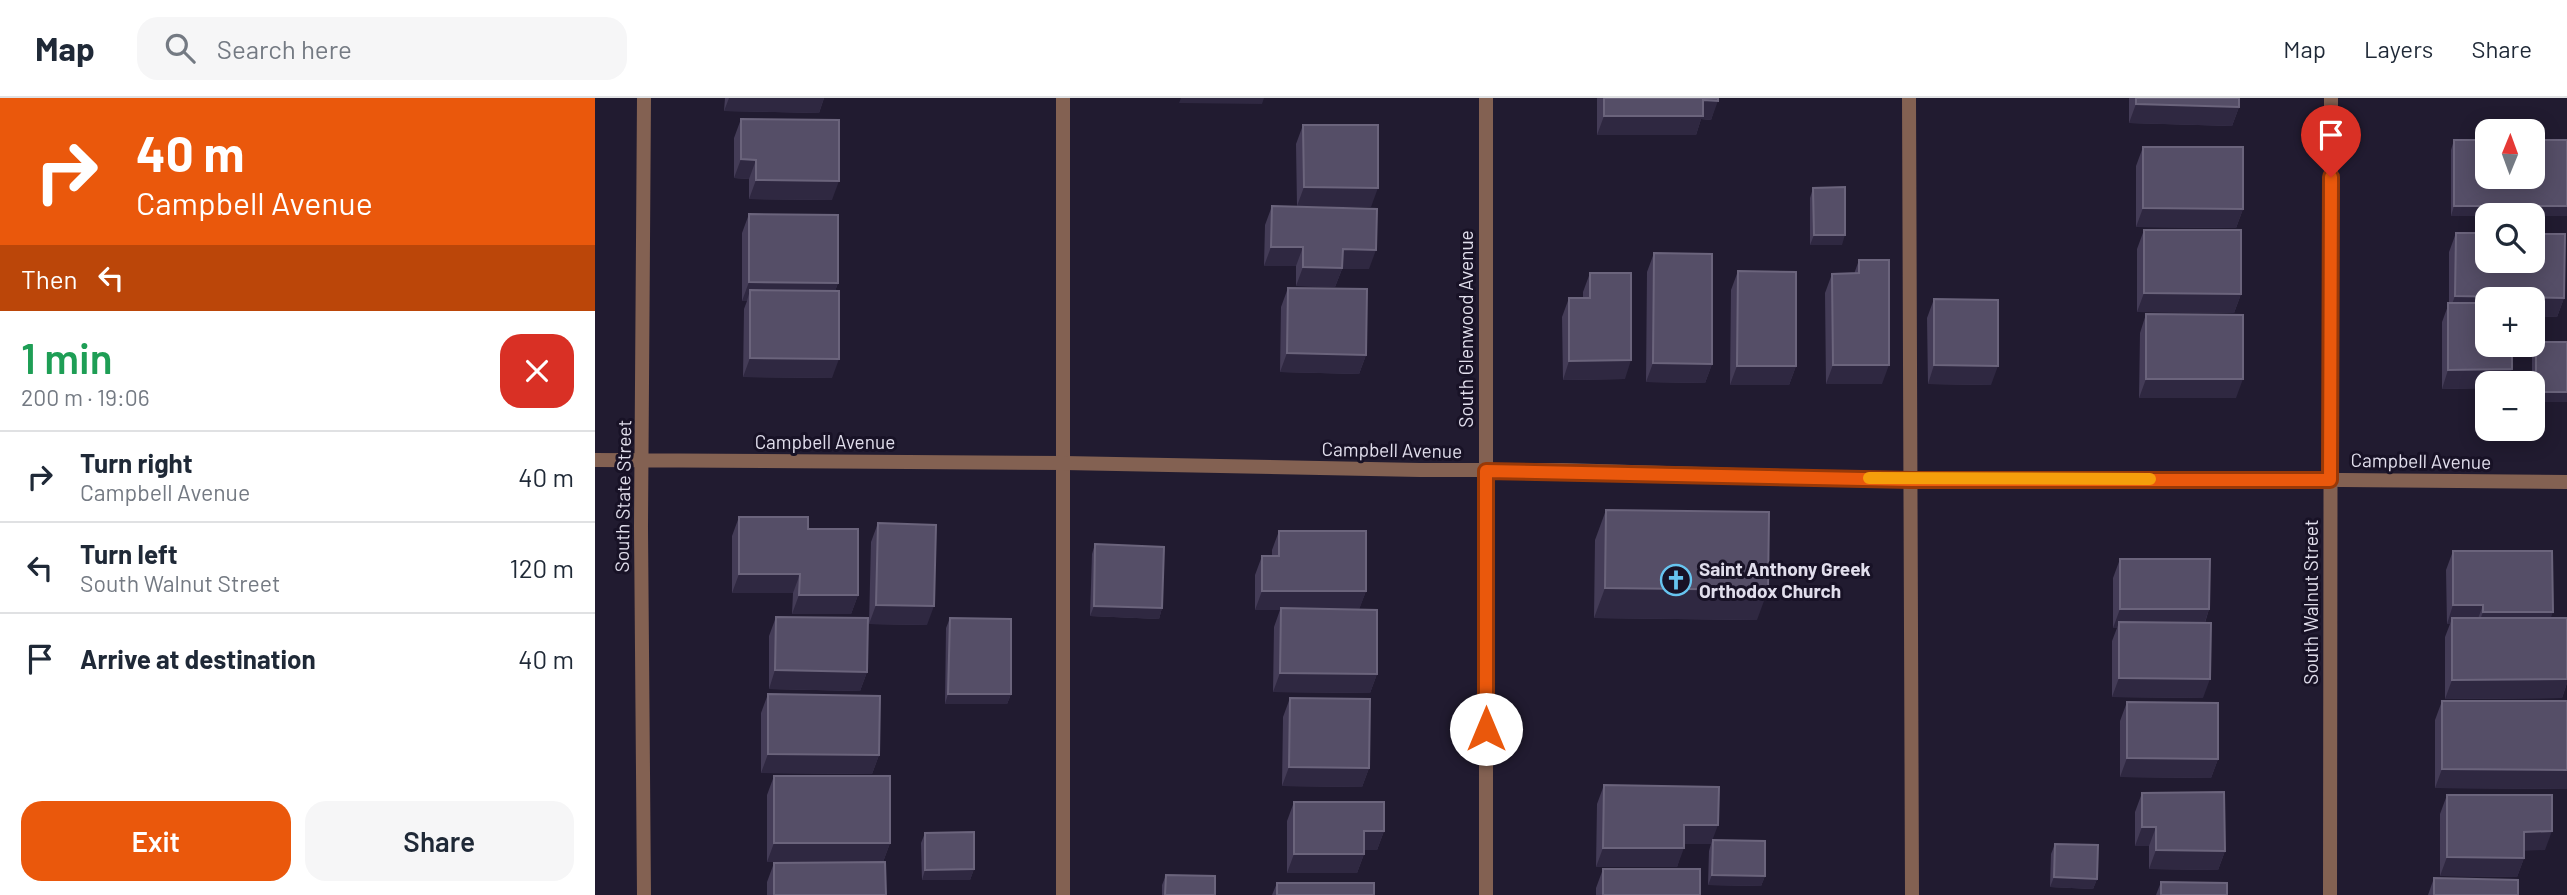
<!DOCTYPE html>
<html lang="en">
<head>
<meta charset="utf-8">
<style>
  body { margin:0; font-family:Barlow,sans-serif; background:#f6f6f7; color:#1f2937; height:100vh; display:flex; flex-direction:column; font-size:26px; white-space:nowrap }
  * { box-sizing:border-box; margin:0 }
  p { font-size:23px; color:#747a83 }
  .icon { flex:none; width:38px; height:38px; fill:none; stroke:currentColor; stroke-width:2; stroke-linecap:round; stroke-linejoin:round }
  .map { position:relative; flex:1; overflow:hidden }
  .sheet { display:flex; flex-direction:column; background:#fff; width:595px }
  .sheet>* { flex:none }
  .hud { background:#ea580c; color:#fff; overflow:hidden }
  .needle { width:46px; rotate:1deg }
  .fabs { position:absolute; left:1880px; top:21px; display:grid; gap:14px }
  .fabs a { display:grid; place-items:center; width:70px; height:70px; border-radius:14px; background:#fff; box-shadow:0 4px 18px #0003; font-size:35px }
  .pin { position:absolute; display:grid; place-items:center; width:60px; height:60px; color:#fff; margin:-72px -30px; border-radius:50% 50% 50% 0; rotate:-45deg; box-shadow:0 0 7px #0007 }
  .pin .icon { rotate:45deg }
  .me { position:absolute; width:77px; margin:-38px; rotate:0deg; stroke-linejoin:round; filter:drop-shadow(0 0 5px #0008) }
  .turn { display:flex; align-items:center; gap:24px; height:147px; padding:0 21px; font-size:32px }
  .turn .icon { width:91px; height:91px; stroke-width:2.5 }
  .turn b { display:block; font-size:49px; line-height:60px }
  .then { display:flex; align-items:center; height:66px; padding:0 21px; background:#0003; gap:14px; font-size:26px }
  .round { display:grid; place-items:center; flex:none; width:74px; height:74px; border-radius:21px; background:#f6f6f7 }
  .head { display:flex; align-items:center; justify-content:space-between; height:119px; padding:0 21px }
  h1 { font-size:42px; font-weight:600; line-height:52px; color:#1e9e55 }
  .cta { display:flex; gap:14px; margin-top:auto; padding:14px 21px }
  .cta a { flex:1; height:80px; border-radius:21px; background:#ea580c; color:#fff; font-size:28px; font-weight:600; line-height:80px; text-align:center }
  .cta a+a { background:#f6f6f7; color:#1f2937 }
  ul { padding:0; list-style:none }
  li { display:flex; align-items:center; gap:21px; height:91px; padding:0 21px; border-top:2px solid #e0e1e3 }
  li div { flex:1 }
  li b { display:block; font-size:26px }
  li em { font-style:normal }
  header { display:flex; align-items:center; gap:42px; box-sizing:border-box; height:98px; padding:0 35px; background:#fff; border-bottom:2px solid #e0e1e3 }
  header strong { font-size:33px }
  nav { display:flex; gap:38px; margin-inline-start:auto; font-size:24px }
  .search { width:490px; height:63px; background:#f6f6f7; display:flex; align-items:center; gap:18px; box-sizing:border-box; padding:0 24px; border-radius:21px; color:#747a83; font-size:26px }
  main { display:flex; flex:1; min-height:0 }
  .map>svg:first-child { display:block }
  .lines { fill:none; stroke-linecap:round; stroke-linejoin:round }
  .service { stroke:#836152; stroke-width:14 }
  .minor { stroke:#836152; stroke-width:14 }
  .wall { fill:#443c57 }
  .shaded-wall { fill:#2f2841 }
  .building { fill:#554e67; stroke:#6b647c; stroke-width:2 }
  .route-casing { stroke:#983908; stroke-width:18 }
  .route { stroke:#ea580c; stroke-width:12 }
  .slow { stroke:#f59e0b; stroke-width:12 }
  .labels { text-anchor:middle; stroke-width:6; stroke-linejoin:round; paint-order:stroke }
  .street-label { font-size:19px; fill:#e1deec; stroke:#181226 }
  .poi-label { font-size:19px; font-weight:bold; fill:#e1deec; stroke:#181226; text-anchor:start }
</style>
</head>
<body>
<header>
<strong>Map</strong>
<div class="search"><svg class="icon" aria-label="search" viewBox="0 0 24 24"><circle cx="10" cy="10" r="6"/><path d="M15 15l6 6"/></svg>Search here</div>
<nav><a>Map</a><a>Layers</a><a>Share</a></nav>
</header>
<main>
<section class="sheet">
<div class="hud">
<div class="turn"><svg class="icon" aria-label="right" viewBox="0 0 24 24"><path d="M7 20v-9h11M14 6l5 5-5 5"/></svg><div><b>40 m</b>Campbell Avenue</div></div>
<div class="then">Then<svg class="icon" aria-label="left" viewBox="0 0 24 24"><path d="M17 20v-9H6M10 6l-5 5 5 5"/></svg></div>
</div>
<div class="head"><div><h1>1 min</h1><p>200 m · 19:06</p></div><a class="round" style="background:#d93025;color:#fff"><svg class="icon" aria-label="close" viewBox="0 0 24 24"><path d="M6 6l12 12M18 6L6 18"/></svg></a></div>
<ul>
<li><svg class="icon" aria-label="right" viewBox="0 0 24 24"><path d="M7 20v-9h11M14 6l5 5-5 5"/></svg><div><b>Turn right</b><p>Campbell Avenue</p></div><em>40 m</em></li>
<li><svg class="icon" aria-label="left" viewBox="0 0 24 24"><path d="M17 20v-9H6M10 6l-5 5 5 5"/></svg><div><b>Turn left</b><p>South Walnut Street</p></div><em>120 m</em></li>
<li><svg class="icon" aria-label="arrive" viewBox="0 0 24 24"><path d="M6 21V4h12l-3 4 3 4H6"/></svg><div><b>Arrive at destination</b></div><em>40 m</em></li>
</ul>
<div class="cta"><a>Exit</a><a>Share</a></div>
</section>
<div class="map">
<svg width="1972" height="797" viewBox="0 0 1972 797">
  <rect width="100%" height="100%" fill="#211b30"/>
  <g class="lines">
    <path class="service" d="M 468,0 L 468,797
      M 1314,0 L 1317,797"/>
    <path class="minor" d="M 891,0 L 891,797
      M 0,362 L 469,365 L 825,372 L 967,372 L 1316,382 L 1648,381 L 1972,384
      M 49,797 L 46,429 L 49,0
      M 1735,797 L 1736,0"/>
  </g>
  <path class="wall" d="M 130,0 L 229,0 L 224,15 L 129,13 Z
    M 1002,0 L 1123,0 L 1116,22 L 1106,21 L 1101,37 L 1002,37 Z
    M 1534,0 L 1644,0 L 1644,9 L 1637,28 L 1534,25 Z
    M 146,21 L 237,102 L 154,101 L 154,81 L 139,80 L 139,40 Z
    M 708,27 L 776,109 L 702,108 L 701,46 Z
    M 1859,42 L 1892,117 L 1892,118 L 1856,118 L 1856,52 Z
    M 1548,49 L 1648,111 L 1641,130 L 1541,129 L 1541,68 Z
    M 1218,90 L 1247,147 L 1215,147 L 1215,100 Z
    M 677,108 L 774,171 L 747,171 L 740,189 L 701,188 L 701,168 L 669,168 L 670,127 Z
    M 154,116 L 243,185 L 240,193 L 237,280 L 148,279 L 149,211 L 152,203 L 147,203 L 147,135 Z
    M 1549,132 L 1646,196 L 1639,215 L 1542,214 L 1542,151 Z
    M 1861,135 L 1969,200 L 1962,219 L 1937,218 L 1937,201 L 1892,201 L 1892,290 L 1847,291 L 1847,224 L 1854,205 L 1854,154 Z
    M 1059,155 L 1117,266 L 1110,285 L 1051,284 L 1052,174 Z
    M 1264,162 L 1287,286 L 1231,286 L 1230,195 L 1237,176 L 1259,176 Z
    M 1143,173 L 1201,268 L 1194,287 L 1135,287 L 1136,192 Z
    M 995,175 L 1030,281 L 968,282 L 967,219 L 974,200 L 988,200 L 988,194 Z
    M 693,190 L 771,257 L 764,276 L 685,274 L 686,209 Z
    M 1339,201 L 1396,287 L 1333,286 L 1332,220 Z
    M 1551,216 L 1641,300 L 1544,300 L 1545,235 Z
    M 1941,244 L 1972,244 L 1972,304 L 1937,304 L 1937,254 Z
    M 1011,412 L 1162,522 L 999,520 L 1000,442 Z
    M 144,419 L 213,431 L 263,497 L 256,516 L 197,516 L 198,495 L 137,495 L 137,438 Z
    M 283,425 L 332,527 L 274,526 L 276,444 Z
    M 684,433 L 771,493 L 764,511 L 782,576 L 775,595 L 678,594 L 679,529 L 685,512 L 660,512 L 660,477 L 667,458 L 677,458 L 677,452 Z
    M 500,446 L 567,510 L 564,521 L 495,518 L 497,456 Z
    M 1858,453 L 1956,520 L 1972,520 L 1972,585 L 1967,600 L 1850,601 L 1850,539 L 1855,526 L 1852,526 L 1851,472 Z
    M 1525,461 L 1614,511 L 1610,525 L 1608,600 L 1517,599 L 1517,543 L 1522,530 L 1518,530 L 1518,480 Z
    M 181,519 L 272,574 L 265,593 L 174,591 L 174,538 Z
    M 355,520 L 416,596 L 412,606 L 350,606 L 351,530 Z
    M 173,596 L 284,657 L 277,676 L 166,675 L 166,615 Z
    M 695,600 L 774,670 L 767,689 L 687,688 L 688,619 Z
    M 1847,603 L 1972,603 L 1972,691 L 1840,690 L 1840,622 Z
    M 1532,604 L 1623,661 L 1616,680 L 1525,679 L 1525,623 Z
    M 179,678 L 295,745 L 288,764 L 291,797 L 172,797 L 172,784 L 179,765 L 279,764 L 172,764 L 172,697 Z
    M 1009,687 L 1118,742 L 1170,778 L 1166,788 L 1113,787 L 1114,753 L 1116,746 L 1089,746 L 1082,769 L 1001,769 L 1002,706 Z
    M 1547,695 L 1630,753 L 1623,772 L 1554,771 L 1554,748 L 1540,748 L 1540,714 Z
    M 1852,697 L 1950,752 L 1929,752 L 1929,760 L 1922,779 L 1845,778 L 1845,716 Z
    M 699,704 L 789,733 L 782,752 L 769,752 L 769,756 L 762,775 L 692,775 L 692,723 Z
    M 330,735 L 379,771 L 375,782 L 327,782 L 326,745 Z
    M 1460,746 L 1502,781 L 1498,791 L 1455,789 L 1456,756 Z
    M 1008,771 L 1105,797 L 1001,797 L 1001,790 Z
    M 571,777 L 620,797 L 567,797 L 567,787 Z
    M 1839,780 L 1923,797 L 1833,797 Z
    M 1566,784 L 1632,797 L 1561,797 Z
    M 682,785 L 779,797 L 677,797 Z"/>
  <path class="shaded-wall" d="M 134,0 L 229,0 L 224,15 L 129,13 Z
    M 586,0 L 669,0 L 667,6 L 584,5 Z
    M 1108,2 L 1123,3 L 1116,22 L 1106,21 L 1101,37 L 1002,37 L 1009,18 Z
    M 1541,6 L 1644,9 L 1637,28 L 1534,25 Z
    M 146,61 L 161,62 L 154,81 L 139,80 Z
    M 161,82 L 244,83 L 237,102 L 154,101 Z
    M 709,89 L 783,90 L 776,109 L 702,108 Z
    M 1859,108 L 1972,108 L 1972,118 L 1856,118 Z
    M 1548,110 L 1648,111 L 1641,130 L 1541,129 Z
    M 1219,137 L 1250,137 L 1247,147 L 1215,147 Z
    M 676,149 L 708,149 L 701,168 L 669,168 Z
    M 748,151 L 781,152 L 774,171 L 747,171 L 740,189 L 701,188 L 708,169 Z
    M 154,184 L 243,185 L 236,204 L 155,192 L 152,203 L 147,203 Z
    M 1549,195 L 1646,196 L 1639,215 L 1542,214 Z
    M 1860,198 L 1969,200 L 1962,219 L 1937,218 L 1937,201 L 1892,201 L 1892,217 L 1853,217 Z
    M 692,255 L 771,257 L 764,276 L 685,274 Z
    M 155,260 L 244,261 L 237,280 L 148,279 Z
    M 1036,262 L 1030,281 L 968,282 L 974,263 Z
    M 1058,265 L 1117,266 L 1110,285 L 1051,284 Z
    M 1238,267 L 1294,267 L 1287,286 L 1231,286 Z
    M 1339,267 L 1403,268 L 1396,287 L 1333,286 Z
    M 1142,268 L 1201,268 L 1194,287 L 1135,287 Z
    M 1917,271 L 1912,285 L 1892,285 L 1892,290 L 1847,291 L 1853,272 Z
    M 1551,281 L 1648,281 L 1641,300 L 1544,300 Z
    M 1941,294 L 1972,294 L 1972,304 L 1937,304 Z
    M 144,476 L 205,476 L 198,495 L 137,495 Z
    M 1010,490 L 1173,492 L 1162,522 L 999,520 Z
    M 667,493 L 771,493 L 764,512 L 660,512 Z
    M 204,497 L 263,497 L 256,516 L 197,516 Z
    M 281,507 L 339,508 L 332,527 L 274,526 Z
    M 1858,507 L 1888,507 L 1881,526 L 1857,520 L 1855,526 L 1852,526 Z
    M 499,508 L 567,510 L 564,521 L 495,518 Z
    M 1525,511 L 1614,511 L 1608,530 L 1524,524 L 1522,530 L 1518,530 Z
    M 1888,514 L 1958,514 L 1951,533 L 1881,533 Z
    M 180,572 L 272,574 L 265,593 L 174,591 Z
    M 685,575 L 782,576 L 775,595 L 678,594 Z
    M 1524,580 L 1615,581 L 1608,600 L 1517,599 Z
    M 1972,581 L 1972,585 L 1967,600 L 1850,601 L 1857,582 Z
    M 353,596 L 416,596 L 412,606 L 350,606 Z
    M 173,656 L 284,657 L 277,676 L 166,675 Z
    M 1532,660 L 1623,661 L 1616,680 L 1525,679 Z
    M 694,669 L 774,670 L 767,689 L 687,688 Z
    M 1847,671 L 1972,672 L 1972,691 L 1840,690 Z
    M 1089,727 L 1123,727 L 1116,746 L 1082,746 Z
    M 1547,729 L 1561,729 L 1554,748 L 1540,748 Z
    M 769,733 L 789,733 L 782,752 L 762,752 Z
    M 1957,733 L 1950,752 L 1922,753 L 1929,734 Z
    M 179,745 L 295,745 L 288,764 L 172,764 Z
    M 1008,750 L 1089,750 L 1082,769 L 1001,769 Z
    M 1561,752 L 1630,753 L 1623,772 L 1554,771 Z
    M 699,756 L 769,756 L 762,775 L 692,775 Z
    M 1852,759 L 1929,760 L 1922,779 L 1845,778 Z
    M 379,771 L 375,782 L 327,782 L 330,772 Z
    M 1117,777 L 1170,778 L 1166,788 L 1113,787 Z
    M 1459,779 L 1502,781 L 1498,791 L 1455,789 Z"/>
  <path class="building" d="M 1009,0 L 1123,0 L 1123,3 L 1108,2 L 1108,18 L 1009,18 Z
    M 1541,0 L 1644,0 L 1644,9 L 1541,6 Z
    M 146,21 L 244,22 L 244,83 L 161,82 L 161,62 L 146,61 Z
    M 708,27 L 783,27 L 783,90 L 709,89 Z
    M 1859,42 L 1892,42 L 1892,79 L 1937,79 L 1937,42 L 1972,42 L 1972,108 L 1859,108 Z
    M 1548,49 L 1648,49 L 1648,111 L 1548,110 Z
    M 1250,89 L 1250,137 L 1219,137 L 1218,90 Z
    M 677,108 L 782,111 L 781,152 L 748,151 L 747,170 L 708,169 L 708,149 L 676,149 Z
    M 154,116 L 243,117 L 243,185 L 154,184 Z
    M 1549,132 L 1646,132 L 1646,196 L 1549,195 Z
    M 1861,135 L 1892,135 L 1892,163 L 1937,163 L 1937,136 L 1970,136 L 1969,200 L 1860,198 Z
    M 1059,155 L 1117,156 L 1117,266 L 1058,265 Z
    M 1264,162 L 1294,162 L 1294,267 L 1238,267 L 1237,176 L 1264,175 Z
    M 1143,173 L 1201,174 L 1201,268 L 1142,268 Z
    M 995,175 L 1036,175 L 1036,262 L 974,263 L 974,200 L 995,200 Z
    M 693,190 L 772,191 L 771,257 L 692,255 Z
    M 155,192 L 244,193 L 244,261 L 155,260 Z
    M 1339,201 L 1403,202 L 1403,268 L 1339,267 Z
    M 1853,205 L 1892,205 L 1892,247 L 1917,247 L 1917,271 L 1853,272 Z
    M 1551,216 L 1648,217 L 1648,281 L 1551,281 Z
    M 1941,244 L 1972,244 L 1972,294 L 1941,294 Z
    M 1011,412 L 1174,414 L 1173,492 L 1010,490 Z
    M 144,419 L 213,419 L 213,431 L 263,431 L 263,497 L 204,497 L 205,476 L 144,476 Z
    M 283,425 L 341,427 L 339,508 L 281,507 Z
    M 684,433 L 771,433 L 771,493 L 667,493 L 667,458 L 684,458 Z
    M 500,446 L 569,449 L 567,510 L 499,508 Z
    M 1858,453 L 1957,453 L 1958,514 L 1888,514 L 1888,507 L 1858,507 Z
    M 1525,461 L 1615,461 L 1614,511 L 1525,511 Z
    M 686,510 L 782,512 L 782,576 L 685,575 Z
    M 181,519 L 273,520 L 272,574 L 180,572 Z
    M 355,520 L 416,521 L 416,596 L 353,596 Z
    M 1857,520 L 1972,520 L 1972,581 L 1857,582 Z
    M 1524,524 L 1616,525 L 1615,581 L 1524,580 Z
    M 173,596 L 285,598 L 284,657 L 173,656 Z
    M 695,600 L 775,601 L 774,670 L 694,669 Z
    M 1847,603 L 1972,603 L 1972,672 L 1847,671 Z
    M 1532,604 L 1623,605 L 1623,661 L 1532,660 Z
    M 179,678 L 295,678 L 295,745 L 179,745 Z
    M 1009,687 L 1124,689 L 1123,727 L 1089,727 L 1089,750 L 1008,750 Z
    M 1629,694 L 1630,753 L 1561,752 L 1561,729 L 1547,729 L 1547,695 Z
    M 1852,697 L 1957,697 L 1957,733 L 1929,734 L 1929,760 L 1852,759 Z
    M 699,704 L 789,704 L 789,733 L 769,733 L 769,756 L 699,756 Z
    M 379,734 L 379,771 L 330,772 L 330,735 Z
    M 1118,742 L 1170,743 L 1170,778 L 1117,777 Z
    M 1460,746 L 1503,747 L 1502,781 L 1459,779 Z
    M 290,764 L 291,797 L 179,797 L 179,765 Z
    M 1008,771 L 1105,771 L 1105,797 L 1008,797 Z
    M 571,777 L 620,778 L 620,797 L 570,797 Z
    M 1839,780 L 1923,782 L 1923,797 L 1839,797 Z
    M 1566,784 L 1632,785 L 1632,797 L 1566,797 Z
    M 682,785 L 779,785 L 779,797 L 682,797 Z"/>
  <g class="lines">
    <g class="route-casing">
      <path id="route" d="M 891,631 L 891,373 L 1316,382 L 1735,382 L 1736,79"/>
    </g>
    <use href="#route" class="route"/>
    <path class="slow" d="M 1274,380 L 1555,381"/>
  </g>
  <defs>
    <g id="church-ring" transform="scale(1.575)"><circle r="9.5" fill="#181226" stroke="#67c4ef" stroke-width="1.5"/><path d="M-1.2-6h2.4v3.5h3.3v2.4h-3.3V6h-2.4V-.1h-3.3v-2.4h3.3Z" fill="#67c4ef"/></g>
  </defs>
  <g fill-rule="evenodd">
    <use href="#church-ring" x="1081" y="482"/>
  </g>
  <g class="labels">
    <g class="street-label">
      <text transform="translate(871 231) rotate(-90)" y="7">South Glenwood Avenue</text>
      <text x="230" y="351">Campbell Avenue</text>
      <text transform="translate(797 352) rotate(1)" y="7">Campbell Avenue</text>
      <text transform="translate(1826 363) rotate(1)" y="7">Campbell Avenue</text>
      <text transform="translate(28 398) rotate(-89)" y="7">South State Street</text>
      <text transform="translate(1716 504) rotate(-90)" y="7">South Walnut Street</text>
    </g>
    <g class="poi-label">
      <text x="1104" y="478">Saint Anthony Greek<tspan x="1104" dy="22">Orthodox Church</tspan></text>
    </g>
  </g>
</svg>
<div class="fabs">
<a><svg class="needle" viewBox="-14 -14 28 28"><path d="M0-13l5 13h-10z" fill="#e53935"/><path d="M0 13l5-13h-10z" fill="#747a83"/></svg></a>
<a><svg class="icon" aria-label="search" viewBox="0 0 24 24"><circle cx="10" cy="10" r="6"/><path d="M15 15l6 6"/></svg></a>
<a>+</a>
<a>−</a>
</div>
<div class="pin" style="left:1736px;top:79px;background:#d93025"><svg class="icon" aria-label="arrive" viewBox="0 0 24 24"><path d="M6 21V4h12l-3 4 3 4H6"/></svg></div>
<svg class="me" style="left:891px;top:631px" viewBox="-20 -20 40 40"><circle r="19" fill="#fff"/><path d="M0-13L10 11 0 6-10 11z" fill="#ea580c"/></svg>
</div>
</main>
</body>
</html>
